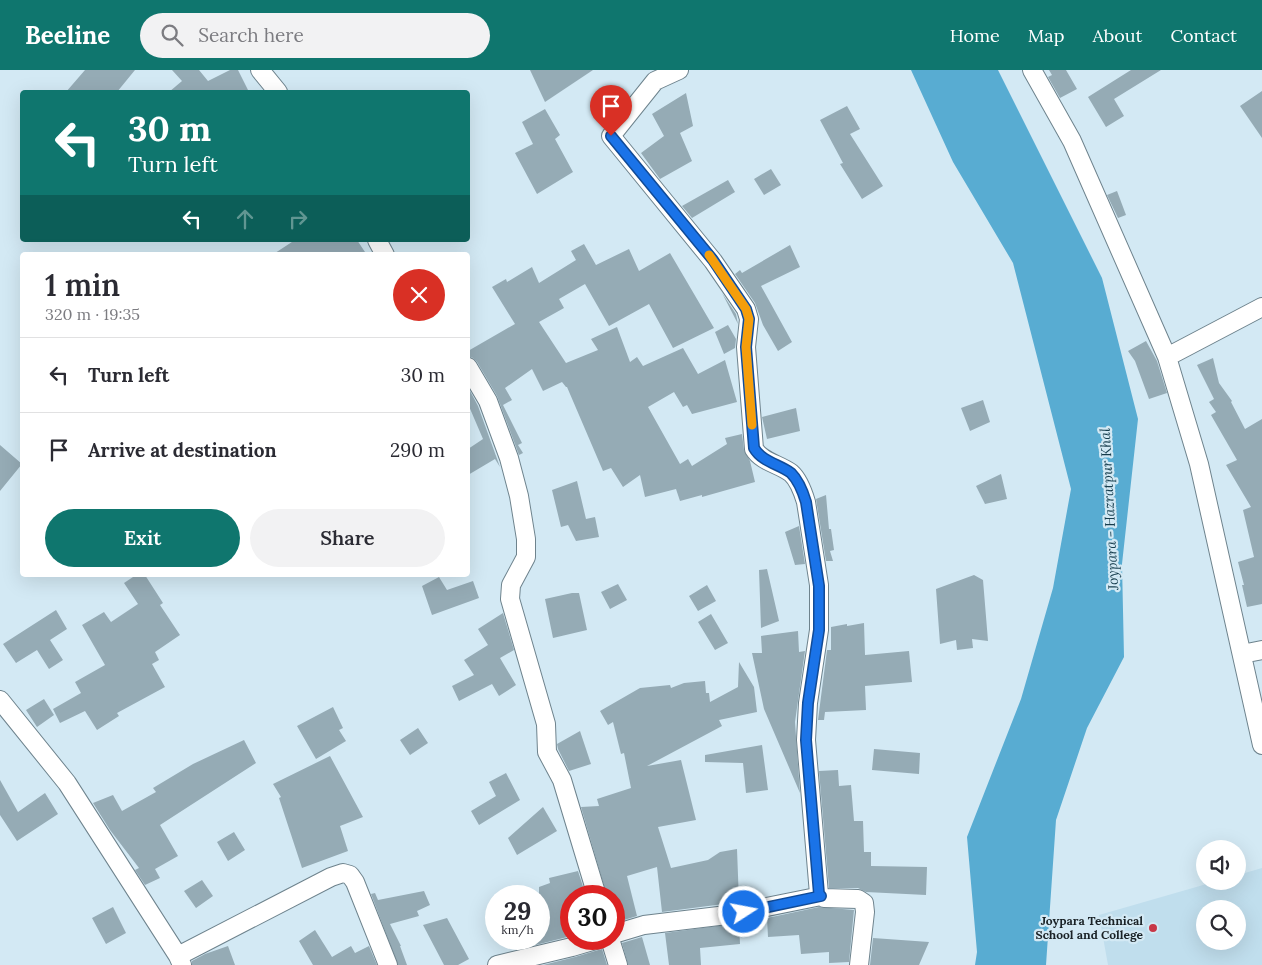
<!DOCTYPE html>
<html lang="en">
<head>
<meta charset="utf-8">
<style>
  body { margin:0; font-family:Lora,serif; background:#f2f2f3; color:#2b2b33; height:100vh; display:flex; flex-direction:column; font-size:19px; white-space:nowrap }
  * { box-sizing:border-box; margin:0 }
  p { font-size:16px; color:#7c7c81 }
  .icon { flex:none; width:28px; height:28px; fill:none; stroke:currentColor; stroke-width:2; stroke-linecap:round; stroke-linejoin:round }
  .map { position:relative; flex:1; overflow:hidden }
  .drawer { position:absolute; left:20px; top:182px; width:450px; height:325px; display:flex; flex-direction:column; background:#fff; border-radius:5px; box-shadow:0 5px 20px #0002 }
  .drawer>* { flex:none }
  .top-card { position:absolute; left:20px; top:20px; width:450px; height:152px; border-radius:5px; box-shadow:0 5px 20px #0002; background:#0f766e; color:#fff; overflow:hidden }
  .tools { position:absolute; left:1196px; top:770px; display:grid; gap:10px }
  .tools a { display:grid; place-items:center; width:50px; height:50px; border-radius:50%; background:#fff; box-shadow:0 5px 20px #0002; font-size:25px }
  .speed { position:absolute; left:485px; top:815px; display:flex; gap:10px; font-size:25px; font-weight:700; text-align:center }
  .speed>* { display:grid; place-content:center; width:65px; height:65px; border-radius:50%; background:#fff; box-shadow:0 5px 20px #0002; line-height:1 }
  .speed small { font-size:12px; font-weight:400 }
  .speed .limit { border:8px solid #d22; background:#fff; color:#111 }
  .pin { position:absolute; display:grid; place-items:center; width:42px; height:42px; color:#fff; margin:-51px -21px; border-radius:50% 50% 50% 0; rotate:-45deg; box-shadow:0 0 5px #0007 }
  .pin .icon { rotate:45deg }
  .me { position:absolute; width:55px; margin:-28px; rotate:79deg; stroke-linejoin:round; filter:drop-shadow(0 0 4px #0008) }
  .turn { display:flex; align-items:center; gap:18px; height:105px; padding:0 25px; font-size:22px }
  .turn .icon { width:65px; height:65px; stroke-width:2.5 }
  .turn b { display:block; font-size:35px; line-height:42px }
  .lanes { display:flex; align-items:center; height:48px; padding:0 25px; background:#0003; justify-content:center; gap:25px; direction:ltr }
  .lanes .off { opacity:.35 }
  .round { display:grid; place-items:center; flex:none; width:52px; height:52px; border-radius:26px; background:#f2f2f3 }
  .overview { display:flex; align-items:center; justify-content:space-between; height:85px; padding:0 25px }
  h1 { font-size:30px; font-weight:600; line-height:38px }
  .action { display:flex; gap:10px; margin-top:auto; padding:10px 25px }
  .action a { flex:1; height:58px; border-radius:30px; background:#0f766e; color:#fff; font-size:20px; font-weight:600; line-height:58px; text-align:center }
  .action a+a { background:#f2f2f3; color:#2b2b33 }
  ul { padding:0; list-style:none }
  li { display:flex; align-items:center; gap:15px; height:75px; padding:0 25px; border-top:1px solid #e1e1e2 }
  li div { flex:1 }
  li b { display:block; font-size:19px }
  li em { font-style:normal }
  header { display:flex; align-items:center; gap:30px; box-sizing:border-box; height:70px; padding:0 25px; background:#0f766e; color:#fff }
  header strong { font-size:24px }
  nav { display:flex; gap:28px; margin-inline-start:auto; font-size:18px }
  .search { width:350px; height:45px; background:#f2f2f3; display:flex; align-items:center; gap:12px; box-sizing:border-box; padding:0 18px; border-radius:28px; color:#7c7c81; font-size:19px }
  .map>svg:first-child { display:block }
  .built { fill:#c0deed; fill-rule:evenodd }
  .water { fill:#58acd2 }
  .building { fill:#95abb5 }
  .lines { fill:none; stroke-linecap:round; stroke-linejoin:round }
  .minor-casing { stroke:#6e838d; stroke-width:20 }
  .minor { stroke:#fff; stroke-width:18 }
  .route-casing { stroke:#114b97; stroke-width:12 }
  .route { stroke:#1a73e8; stroke-width:9 }
  .slow { stroke:#f59e0b; stroke-width:9 }
  .poi-dot { fill:#c73747; stroke:#d3e9f4; stroke-width:2 }
  .labels { text-anchor:middle; stroke-width:4.5; stroke-linejoin:round; paint-order:stroke }
  .poi-label { font-size:12px; font-weight:bold; fill:#1a2226; stroke:#d3e9f4; text-anchor:end }
  .water-label { font-size:14px; font-style:italic; fill:#163d4d; stroke:#d3e9f4 }
</style>
</head>
<body>
<header>
<strong>Beeline</strong>
<div class="search"><svg class="icon" aria-label="search" viewBox="0 0 24 24"><circle cx="10" cy="10" r="6"/><path d="M15 15l6 6"/></svg>Search here</div>
<nav><a>Home</a><a>Map</a><a>About</a><a>Contact</a></nav>
</header>
<div class="map">
<svg width="1262" height="895" viewBox="0 0 1262 895">
  <rect width="100%" height="100%" fill="#d3e9f4"/>
  <path class="built" d="M 1262,798 L 1262,895 L 1108,895 L 1099,845 L 1217,811 L 1238,811 L 1238,805 ZM 1205,839 L 1238,839 L 1238,871 L 1205,871 Z"/>
  <path class="water" d="M 911,0 L 998,0 L 1102,208 L 1138,349 L 1122,494 L 1124,587 L 1087,658 L 1056,750 L 1046,895 L 975,895 L 977,882 L 967,767 L 1021,629 L 1053,518 L 1071,419 L 1013,193 L 953,92 Z"/>
  <path class="building" d="M 85,0 L 135,0 L 117,22 L 66,22 Z
    M 172,0 L 199,0 L 208,11 L 230,0 L 238,0 L 249,22 L 169,22 L 182,11 Z
    M 530,0 L 593,0 L 545,32 Z
    M 1049,0 L 1066,0 L 1077,19 L 1060,28 L 1048,7 L 1052,5 Z
    M 1131,0 L 1161,0 L 1114,29 L 1124,46 L 1106,57 L 1088,27 Z
    M 1262,21 L 1262,68 L 1240,36 Z
    M 686,23 L 693,56 L 680,63 L 692,91 L 660,109 L 641,83 L 664,66 L 652,44 Z
    M 847,36 L 860,59 L 850,64 L 883,116 L 862,129 L 840,94 L 843,93 L 820,50 Z
    M 545,39 L 560,65 L 555,69 L 573,102 L 537,124 L 515,83 L 533,74 L 522,52 Z
    M 771,99 L 781,115 L 764,125 L 754,109 Z
    M 728,110 L 735,122 L 692,148 L 682,136 Z
    M 1117,121 L 1126,145 L 1118,148 L 1107,125 Z
    M 295,170 L 357,170 L 367,185 L 272,185 Z
    M 584,174 L 596,195 L 629,179 L 639,201 L 670,183 L 714,258 L 673,278 L 649,234 L 609,256 L 585,214 L 559,229 L 564,238 L 539,252 L 566,293 L 598,280 L 591,269 L 617,257 L 630,292 L 637,287 L 643,296 L 683,278 L 698,304 L 725,290 L 737,332 L 692,344 L 687,335 L 683,337 L 674,322 L 648,337 L 680,394 L 688,389 L 692,396 L 727,374 L 725,368 L 742,364 L 744,380 L 750,391 L 755,412 L 702,427 L 702,425 L 680,431 L 676,419 L 645,427 L 640,405 L 623,417 L 611,398 L 603,401 L 567,317 L 566,317 L 562,312 L 543,321 L 532,299 L 505,318 L 512,330 L 503,335 L 522,373 L 518,375 L 523,383 L 519,385 L 497,326 L 477,292 L 473,288 L 468,286 L 468,281 L 515,254 L 492,217 L 506,209 L 507,212 L 532,197 L 539,213 L 576,190 L 571,181 Z
    M 790,175 L 800,197 L 761,216 L 792,272 L 778,281 L 763,255 L 755,233 L 735,204 L 740,200 L 742,203 Z
    M 722,223 L 736,244 L 738,254 Z
    M 728,255 L 736,269 L 735,278 L 724,284 L 715,262 Z
    M 1146,271 L 1157,291 L 1167,323 L 1149,329 L 1135,291 L 1128,281 Z
    M 1213,288 L 1219,313 L 1232,331 L 1231,332 L 1245,359 L 1262,349 L 1262,534 L 1247,537 L 1242,515 L 1244,515 L 1238,492 L 1254,487 L 1243,440 L 1251,437 L 1226,395 L 1237,390 L 1211,345 L 1216,342 L 1209,332 L 1214,329 L 1197,295 Z
    M 468,317 L 478,336 L 500,397 L 495,389 L 468,405 L 468,379 L 483,369 L 468,334 Z
    M 983,330 L 990,352 L 970,361 L 961,338 Z
    M 796,338 L 800,361 L 767,369 L 762,347 Z
    M 0,375 L 22,394 L 0,421 Z
    M 1001,404 L 1007,429 L 985,434 L 976,416 Z
    M 577,411 L 586,449 L 595,447 L 599,467 L 576,471 L 568,455 L 561,457 L 552,420 Z
    M 826,425 L 829,459 L 831,459 L 834,480 L 830,481 L 833,491 L 826,491 L 816,429 Z
    M 799,456 L 805,494 L 795,495 L 785,462 Z
    M 767,499 L 779,551 L 761,558 L 759,500 Z
    M 136,505 L 145,505 L 163,533 L 160,535 L 180,565 L 155,582 L 159,590 L 152,594 L 165,617 L 117,643 L 119,646 L 97,660 L 85,641 L 60,653 L 53,639 L 81,623 L 75,612 L 105,595 L 82,555 L 104,542 L 111,552 L 138,534 L 124,513 Z
    M 974,505 L 983,510 L 988,571 L 972,569 L 973,578 L 957,580 L 956,570 L 940,574 L 936,519 Z
    M 439,507 L 447,520 L 473,511 L 479,528 L 432,545 L 422,516 Z
    M 618,514 L 627,530 L 610,539 L 601,522 Z
    M 707,515 L 716,531 L 698,541 L 689,526 Z
    M 572,523 L 579,523 L 587,560 L 553,568 L 545,529 Z
    M 56,540 L 67,559 L 50,570 L 63,590 L 49,599 L 37,580 L 16,593 L 3,574 Z
    M 503,543 L 514,580 L 500,588 L 516,615 L 499,626 L 492,614 L 459,631 L 452,616 L 474,605 L 464,590 L 488,575 L 478,559 Z
    M 711,544 L 728,573 L 715,580 L 698,552 Z
    M 864,553 L 865,585 L 909,581 L 912,612 L 865,616 L 866,640 L 825,642 L 824,650 L 818,650 L 827,580 L 831,580 L 831,557 L 847,554 L 847,556 Z
    M 798,561 L 799,582 L 805,581 L 795,652 L 800,723 L 764,639 L 752,583 L 762,583 L 761,566 Z
    M 739,592 L 754,617 L 757,642 L 719,650 L 722,656 L 647,696 L 681,690 L 696,750 L 658,757 L 671,798 L 708,790 L 720,782 L 737,779 L 739,832 L 662,842 L 657,797 L 627,806 L 637,846 L 614,853 L 614,826 L 607,826 L 581,737 L 599,736 L 597,729 L 631,718 L 624,683 L 621,684 L 613,652 L 608,655 L 600,641 L 640,618 L 670,615 L 671,618 L 684,613 L 705,611 L 706,623 L 709,623 L 710,632 L 738,617 Z
    M 44,629 L 54,645 L 37,657 L 26,640 Z
    M 333,637 L 343,658 L 339,660 L 346,671 L 316,689 L 297,656 Z
    M 418,658 L 428,673 L 410,685 L 400,670 Z
    M 580,661 L 591,694 L 569,701 L 558,679 L 557,674 Z
    M 244,670 L 256,693 L 160,755 L 178,786 L 155,799 L 160,808 L 145,815 L 135,800 L 139,798 L 110,760 L 93,733 L 113,725 L 122,741 L 156,722 L 153,718 L 193,694 Z
    M 762,675 L 768,720 L 746,723 L 743,693 L 705,692 L 705,685 Z
    M 874,679 L 920,683 L 919,704 L 872,700 Z
    M 330,686 L 363,747 L 340,756 L 348,781 L 302,798 L 279,728 L 281,727 L 273,714 Z
    M 838,700 L 839,716 L 851,715 L 854,751 L 863,751 L 864,782 L 871,782 L 871,796 L 927,797 L 926,825 L 866,822 L 858,818 L 829,818 L 819,701 Z
    M 506,703 L 520,730 L 479,755 L 471,741 L 496,726 L 489,712 Z
    M 0,710 L 18,742 L 45,723 L 58,744 L 17,771 L 0,745 Z
    M 543,737 L 557,761 L 517,785 L 508,768 Z
    M 234,762 L 245,780 L 228,791 L 217,772 Z
    M 578,801 L 586,826 L 571,826 L 571,866 L 516,880 L 512,869 L 539,869 L 539,817 L 550,813 L 549,808 Z
    M 202,810 L 213,826 L 196,838 L 184,821 Z
    M 424,821 L 430,835 L 417,841 L 419,846 L 390,854 L 401,876 L 400,876 L 407,895 L 398,895 L 371,824 L 375,823 L 378,830 Z
    M 113,837 L 126,863 L 106,874 L 92,848 Z
    M 819,837 L 854,840 L 849,892 L 829,893 L 829,882 L 801,884 L 799,865 L 768,867 L 767,848 Z
    M 447,848 L 469,889 L 458,895 L 444,895 L 423,855 Z
    M 739,853 L 740,874 L 700,878 L 701,895 L 669,895 L 665,863 Z
    M 315,860 L 332,887 L 351,876 L 355,883 L 369,876 L 377,895 L 313,895 L 299,871 Z
    M 642,867 L 650,895 L 628,895 L 622,873 Z
    M 873,868 L 929,872 L 919,895 L 870,895 Z
    M 228,876 L 235,895 L 192,895 L 192,891 L 205,884 Z
    M 602,879 L 607,895 L 543,895 L 575,887 Z"/>
  <g class="lines">
    <g class="minor-casing">
      <path id="minor" d="M 260,0 L 278,22
        M 679,0 L 655,11 L 611,66 L 713,191 L 746,239 L 749,249 L 746,277 L 754,379 C 762,392 779,394 791,403 C 799,410 803,422 806,432 L 819,515 L 819,560 L 808,633 L 806,670 L 819,824 L 824,828 L 858,829 L 864,833 L 865,842 L 859,895
        M 1032,0 L 1072,71 L 1167,287 L 1199,394 L 1262,675
        M 377,170 L 385,185
        M 1167,287 L 1262,237
        M 468,297 L 488,331 L 509,388 L 519,426 L 526,469 L 526,487 L 511,515 L 510,529 L 546,654 L 547,682 L 562,710 L 597,826
        M 1242,584 L 1262,580
        M 0,630 L 67,713 L 178,886 L 182,895
        M 614,864 L 644,855 L 727,845 L 821,826
        M 610,869 L 618,895
        M 178,886 L 331,807 L 343,803 L 350,805 L 355,812 L 388,895
        M 497,895 L 572,877 L 599,869"/>
    </g>
    <use href="#minor" class="minor"/>
  </g>
  <g class="lines">
    <g class="route-casing">
      <path id="route" d="M 611,66 L 713,190 L 746,239 L 749,249 L 746,277 L 754,378 C 762,392 779,394 791,403 C 799,411 803,422 806,432 L 819,516 L 819,560 L 808,633 L 806,670 L 819,824 L 821,826 L 744,842"/>
    </g>
    <use href="#route" class="route"/>
    <path class="slow" d="M 709,185 L 746,239 L 749,249 L 746,277 L 752,355"/>
  </g>
  <circle class="poi-dot" cx="1153" cy="858" r="5"/>
  <g class="labels">
    <g class="poi-label">
      <text x="1143" y="855">Joypara Technical<tspan x="1143" dy="14">School and College</tspan></text>
    </g>
    <g class="water-label">
      <text transform="translate(1109 439) rotate(-93)" y="5">Joypara - Hazratpur Khal</text>
    </g>
  </g>
</svg>
<div class="tools">
<a><svg class="icon" aria-label="sound" viewBox="0 0 24 24"><path d="M4 9h4l5-4v14l-5-4H4zM17 9q2 3 0 6"/></svg></a>
<a><svg class="icon" aria-label="search" viewBox="0 0 24 24"><circle cx="10" cy="10" r="6"/><path d="M15 15l6 6"/></svg></a>
</div>
<div class="speed"><div>29<small>km/h</small></div><div class="limit">30</div></div>
<div class="pin" style="left:611px;top:66px;background:#d93025"><svg class="icon" aria-label="arrive" viewBox="0 0 24 24"><path d="M6 21V4h12l-3 4 3 4H6"/></svg></div>
<svg class="me" style="left:744px;top:842px" viewBox="-20 -20 40 40"><circle r="17" fill="#1a73e8" stroke="#fff" stroke-width="3"/><path d="M0-11L8 9 0 5-8 9z" fill="#fff"/></svg>
<div class="top-card">
<div class="turn"><svg class="icon" aria-label="left" viewBox="0 0 24 24"><path d="M17 20v-9H6M10 6l-5 5 5 5"/></svg><div><b>30 m</b>Turn left</div></div>
<div class="lanes"><svg class="icon" aria-label="left" viewBox="0 0 24 24"><path d="M17 20v-9H6M10 6l-5 5 5 5"/></svg><svg class="icon off" aria-label="ahead" viewBox="0 0 24 24"><path d="M12 20V5M6 11l6-6 6 6"/></svg><svg class="icon off" aria-label="right" viewBox="0 0 24 24"><path d="M7 20v-9h11M14 6l5 5-5 5"/></svg></div>
</div>
<section class="drawer">
<div class="overview"><div><h1>1 min</h1><p>320 m · 19:35</p></div><a class="round" style="background:#d93025;color:#fff"><svg class="icon" aria-label="close" viewBox="0 0 24 24"><path d="M6 6l12 12M18 6L6 18"/></svg></a></div>
<ul>
<li><svg class="icon" aria-label="left" viewBox="0 0 24 24"><path d="M17 20v-9H6M10 6l-5 5 5 5"/></svg><div><b>Turn left</b></div><em>30 m</em></li>
<li><svg class="icon" aria-label="arrive" viewBox="0 0 24 24"><path d="M6 21V4h12l-3 4 3 4H6"/></svg><div><b>Arrive at destination</b></div><em>290 m</em></li>
</ul>
<div class="action"><a>Exit</a><a>Share</a></div>
</section>
</div>
</body>
</html>
